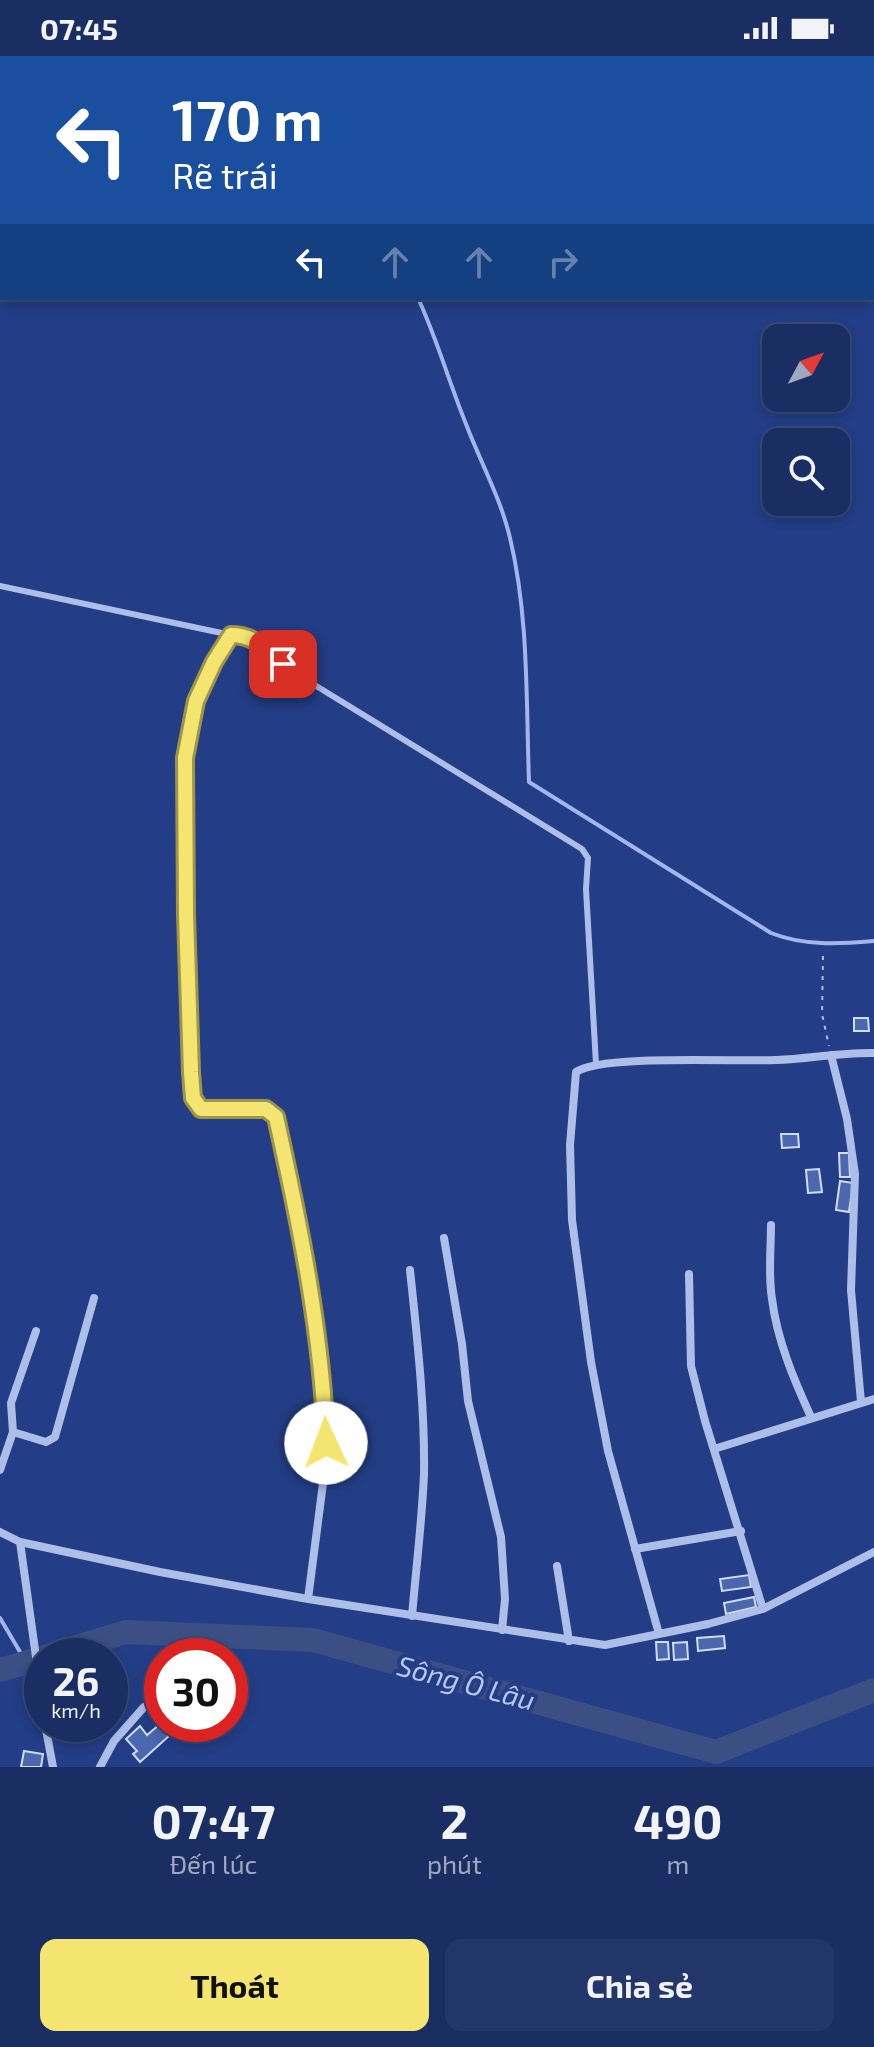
<!DOCTYPE html>
<html lang="vi">
<head>
<meta charset="utf-8">
<style>
  body { margin:0; font-family:"Exo 2",sans-serif; background:#23366a; color:#f1f3f6; height:100vh; display:flex; flex-direction:column; font-size:30px; white-space:nowrap }
  * { box-sizing:border-box; margin:0 }
  p { font-size:26px; color:#9fa8bf }
  .icon { flex:none; width:44px; height:44px; fill:none; stroke:currentColor; stroke-width:2; stroke-linecap:round; stroke-linejoin:round }
  .map { position:relative; height:1711px; overflow:hidden }
  .side { display:flex; flex-direction:column; background:#1a2e64; flex:1 }
  .side>* { flex:none }
  .hud { position:absolute; left:0px; top:0px; width:874px; height:244px; box-shadow:0 4px 12px #0003,0 0 0 2px #384a78; background:#1a4fa0; color:#fff; overflow:hidden }
  .needle { width:52px; rotate:49deg }
  .controls { position:absolute; left:762px; top:268px; display:grid; gap:16px }
  .controls a { display:grid; place-items:center; width:88px; height:88px; border-radius:16px; background:#1a2e64; box-shadow:0 4px 12px #0003,0 0 0 2px #384a78; font-size:40px }
  .speed { position:absolute; left:24px; top:1582px; display:flex; gap:16px; font-size:40px; font-weight:700; text-align:center }
  .speed>* { display:grid; place-content:center; width:104px; height:104px; border-radius:50%; background:#1a2e64; box-shadow:0 4px 12px #0003,0 0 0 2px #384a78; line-height:1 }
  .speed small { font-size:20px; font-weight:400 }
  .speed .limit { border:12px solid #d22; background:#fff; color:#111 }
  .pin { position:absolute; display:grid; place-items:center; width:68px; height:68px; color:#fff; margin:-34px; border-radius:16px; box-shadow:0 4px 12px #0006 }
  .me { position:absolute; width:88px; margin:-44px; rotate:358deg; stroke-linejoin:round; filter:drop-shadow(0 0 6px #0008) }
  .turn { display:flex; align-items:center; gap:28px; height:168px; padding:0 40px; font-size:36px }
  .turn .icon { width:104px; height:104px; stroke-width:2.5 }
  .turn b { display:block; font-size:56px; line-height:68px }
  .lanes { display:flex; align-items:center; height:76px; padding:0 40px; background:#0003; justify-content:center; gap:40px; direction:ltr }
  .lanes .off { opacity:.35 }
  .eta { display:flex; justify-content:space-evenly; align-items:center; height:136px; text-align:center }
  .eta b { font-size:48px; font-weight:700; line-height:56px }
  .primary-button { display:flex; gap:16px; margin-top:auto; padding:16px 40px }
  .primary-button a { flex:1; height:92px; border-radius:16px; background:#f4e570; color:#111; font-size:32px; font-weight:700; line-height:92px; text-align:center }
  .primary-button a+a { background:#23366a; color:#f1f3f6 }
  .status { display:flex; justify-content:space-between; align-items:center; height:56px; padding:0 40px; background:#1a2e64; direction:ltr }
  .status svg { height:22px; fill:currentColor }
  .map>svg:first-child { display:block }
  .lines { fill:none; stroke-linecap:round; stroke-linejoin:round }
  .stream { stroke:#a1b6ea; stroke-width:4 }
  .river { stroke:#3b4f84; stroke-width:24 }
  .building { fill:#4b67ae; stroke:#d1dcf7; stroke-width:2 }
  .path { stroke:#adbee9; stroke-width:2; stroke-dasharray:4 6; stroke-linecap:butt }
  .service { stroke:#adbee9; stroke-width:6 }
  .minor { stroke:#adbee9; stroke-width:8 }
  .route-casing { stroke:#9f9549; stroke-width:20 }
  .route { stroke:#f4e570; stroke-width:14 }
  .labels { text-anchor:middle; stroke-width:8; stroke-linejoin:round; paint-order:stroke }
  .water-label { font-size:28px; font-style:italic; fill:#b9c9f0; stroke:#233d86 }
</style>
</head>
<body>
<div class="status"><b>07:45</b><svg viewBox="0 0 49 12"><path d="M0 12V9h3v3zM5 12V6h3v6zM10 12V3h3v9zM15 12V0h3v12zM26 1h20v11H26zM47 4h2v5h-2z"/></svg></div>
<div class="map">
<svg width="874" height="1711" viewBox="0 0 874 1711">
  <rect width="100%" height="100%" fill="#233d86"/>
  <g class="lines">
    <path class="stream" d="M 380,0 L 381,2
      M 418,242 C 437,283 449,326 466,368 C 480,405 501,443 510,482 C 529,561 526,646 529,726 L 771,877 C 804,890 838,888 874,885
      M 0,1562 L 26,1606"/>
    <path class="river" d="M 47,1600 L 126,1576 L 313,1584 L 716,1696 L 874,1634
      M 0,1614 L 42,1602"/>
  </g>
  <path class="building" d="M 854,962 L 868,962 L 869,975 L 854,975 Z
    M 781,1078 L 798,1078 L 799,1091 L 782,1092 Z
    M 839,1097 L 849,1097 L 850,1121 L 840,1121 Z
    M 819,1113 L 822,1136 L 808,1137 L 806,1114 Z
    M 840,1125 L 853,1127 L 849,1156 L 836,1154 Z
    M 749,1519 L 751,1531 L 722,1535 L 720,1523 Z
    M 754,1541 L 756,1551 L 726,1558 L 724,1547 Z
    M 724,1580 L 725,1592 L 698,1595 L 697,1582 Z
    M 656,1586 L 668,1586 L 669,1603 L 657,1604 Z
    M 687,1586 L 688,1603 L 674,1604 L 673,1587 Z
    M 159,1669 L 169,1680 L 140,1706 L 133,1698 L 137,1695 L 126,1683 L 140,1670 L 147,1679 Z
    M 24,1695 L 43,1698 L 41,1711 L 21,1711 Z"/>
  <g class="lines">
    <path class="path" d="M 4,0 L 5,2
      M 0,189 L 2,186
      M 823,900 L 822,958 L 829,990"/>
    <path class="service" d="M 0,530 L 231,579 L 248,580 L 257,584 L 300,620 L 582,793 L 588,802 L 586,833 L 596,1008
      M 191,1016 L 186,858 L 185,702 C 190,655 207,618 231,579"/>
    <path class="minor" d="M 831,999 L 847,1063 L 855,1118 L 851,1234 L 861,1346
      M 191,1016 L 193,1042 L 201,1053 L 266,1053 L 273,1057 L 304,1197 L 325,1342 L 325,1412 L 308,1543
      M 771,1169 C 771,1193 768,1219 772,1243 C 777,1284 794,1324 811,1361
      M 444,1182 L 462,1288 L 468,1345 L 501,1481 L 505,1543 L 502,1574
      M 410,1214 C 417,1281 425,1350 424,1418 C 422,1465 416,1513 412,1560
      M 689,1218 L 691,1310 L 705,1365 L 763,1553
      M 13,1376 L 46,1386 L 55,1381 L 94,1242
      M 714,1393 L 874,1343
      M 0,1414 L 13,1376 L 11,1347 L 36,1275
      M 0,1476 L 20,1486 L 160,1516 L 308,1543 L 605,1589 L 708,1568 L 763,1553 L 874,1496
      M 20,1486 L 42,1644
      M 635,1493 L 741,1475
      M 557,1510 L 569,1585
      M 659,1578 L 608,1395 L 591,1306 L 572,1164 L 570,1089 L 576,1016 C 601,998 738,1006 776,1004 C 809,1003 841,996 874,997
      M 45,1668 L 53,1711
      M 100,1711 L 114,1685 L 144,1651"/>
  </g>
  <g class="lines">
    <g class="route-casing">
      <path id="route" d="M 283,608 C 266,593 255,579 231,579 L 214,606 L 196,645 L 185,702 L 186,858 L 191,1016 L 193,1042 L 201,1053 L 266,1053 L 276,1061 C 300,1169 322,1277 326,1387"/>
    </g>
    <use href="#route" class="route"/>
  </g>
  <g class="labels">
    <g class="water-label">
      <text transform="translate(466 1627) rotate(15)" y="10">Sông Ô Lâu</text>
    </g>
  </g>
</svg>
<div class="controls">
<a><svg class="needle" viewBox="-14 -14 28 28"><path d="M0-13l5 13h-10z" fill="#e53935"/><path d="M0 13l5-13h-10z" fill="#9fa8bf"/></svg></a>
<a><svg class="icon" aria-label="search" viewBox="0 0 24 24"><circle cx="10" cy="10" r="6"/><path d="M15 15l6 6"/></svg></a>
</div>
<div class="speed"><div>26<small>km/h</small></div><div class="limit">30</div></div>
<div class="pin" style="left:283px;top:608px;background:#d93025"><svg class="icon" aria-label="arrive" viewBox="0 0 24 24"><path d="M6 21V4h12l-3 4 3 4H6"/></svg></div>
<svg class="me" style="left:326px;top:1387px" viewBox="-20 -20 40 40"><circle r="19" fill="#fff"/><path d="M0-13L10 11 0 6-10 11z" fill="#f4e570"/></svg>
<div class="hud">
<div class="turn"><svg class="icon" aria-label="left" viewBox="0 0 24 24"><path d="M17 20v-9H6M10 6l-5 5 5 5"/></svg><div><b>170 m</b>Rẽ trái</div></div>
<div class="lanes"><svg class="icon" aria-label="left" viewBox="0 0 24 24"><path d="M17 20v-9H6M10 6l-5 5 5 5"/></svg><svg class="icon off" aria-label="ahead" viewBox="0 0 24 24"><path d="M12 20V5M6 11l6-6 6 6"/></svg><svg class="icon off" aria-label="ahead" viewBox="0 0 24 24"><path d="M12 20V5M6 11l6-6 6 6"/></svg><svg class="icon off" aria-label="right" viewBox="0 0 24 24"><path d="M7 20v-9h11M14 6l5 5-5 5"/></svg></div>
</div>
</div>
<section class="side">
<div class="eta">
<div><b>07:47</b><p>Đến lúc</p></div>
<div><b>2</b><p>phút</p></div>
<div><b>490</b><p>m</p></div>
</div>
<div class="primary-button"><a>Thoát</a><a>Chia sẻ</a></div>
</section>
</body>
</html>
